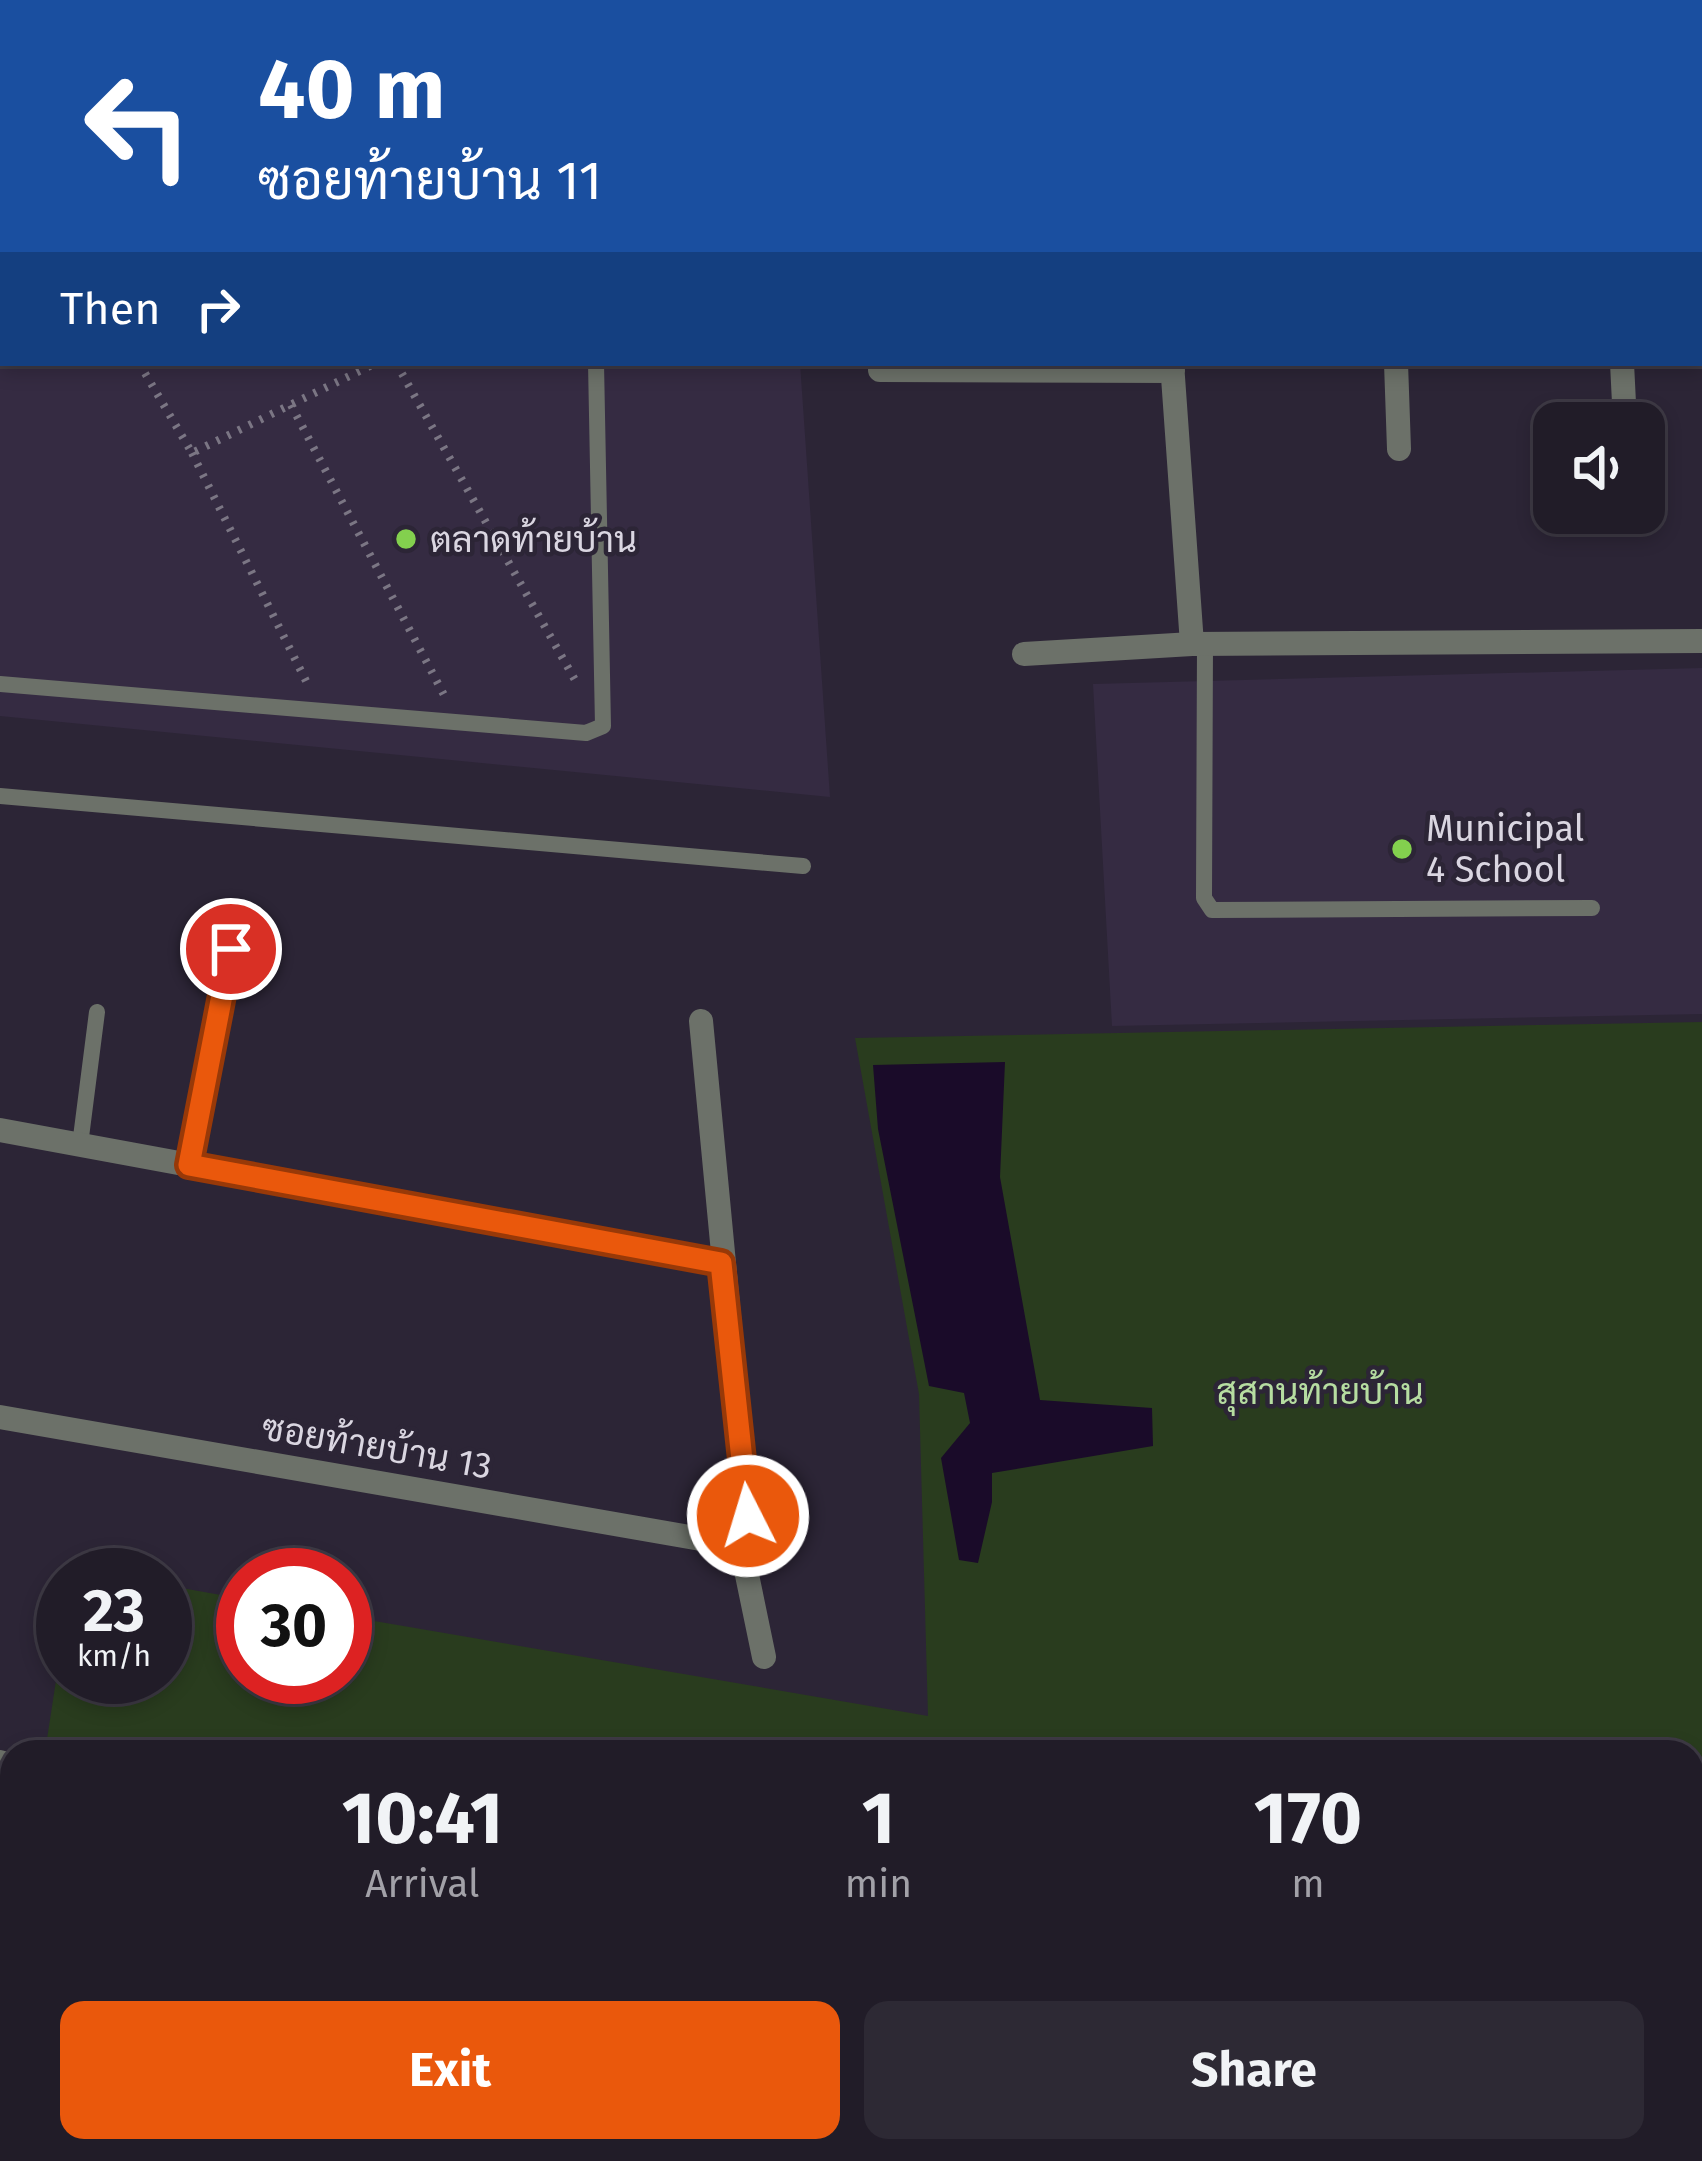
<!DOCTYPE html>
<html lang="en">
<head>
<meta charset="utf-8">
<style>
  body { margin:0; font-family:"Fira Sans",Sarabun,sans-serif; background:#2d2934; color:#f1f3f6; height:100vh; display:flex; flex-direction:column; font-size:45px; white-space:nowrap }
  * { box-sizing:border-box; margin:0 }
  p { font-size:39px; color:#a2a1a8 }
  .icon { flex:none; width:66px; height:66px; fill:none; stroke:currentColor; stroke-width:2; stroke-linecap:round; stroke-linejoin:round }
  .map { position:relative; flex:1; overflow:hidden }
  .drawer { position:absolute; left:0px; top:1740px; width:1704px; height:423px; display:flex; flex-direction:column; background:#211c28; border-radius:36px 36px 0 0; box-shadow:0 6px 18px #0003,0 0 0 3px #3e3a45 }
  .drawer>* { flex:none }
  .banner { position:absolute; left:0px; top:0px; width:1704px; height:366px; box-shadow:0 6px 18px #0003,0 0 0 3px #3e3a45; background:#1a4fa0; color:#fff; overflow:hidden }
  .tools { position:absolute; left:1533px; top:402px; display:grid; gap:24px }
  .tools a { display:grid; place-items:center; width:132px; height:132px; border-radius:24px; background:#211c28; box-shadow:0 6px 18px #0003,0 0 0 3px #3e3a45; font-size:60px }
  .speed { position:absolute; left:36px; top:1548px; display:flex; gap:24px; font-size:60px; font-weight:700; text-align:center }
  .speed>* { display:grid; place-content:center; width:156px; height:156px; border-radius:50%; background:#211c28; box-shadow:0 6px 18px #0003,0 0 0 3px #3e3a45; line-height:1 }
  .speed small { font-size:30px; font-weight:400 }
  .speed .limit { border:18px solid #d22; background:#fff; color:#111 }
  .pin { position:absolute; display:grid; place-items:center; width:102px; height:102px; color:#fff; margin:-51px; border:6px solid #fff; border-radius:50%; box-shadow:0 3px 12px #0007 }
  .me { position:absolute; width:132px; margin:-66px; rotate:355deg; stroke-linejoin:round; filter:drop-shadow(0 0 9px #0008) }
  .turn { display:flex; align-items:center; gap:42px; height:252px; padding:0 60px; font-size:54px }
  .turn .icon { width:156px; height:156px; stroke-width:2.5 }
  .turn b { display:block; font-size:84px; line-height:102px }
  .then { display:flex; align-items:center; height:114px; padding:0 60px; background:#0003; gap:24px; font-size:45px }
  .eta { display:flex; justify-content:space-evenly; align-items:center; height:204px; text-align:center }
  .eta b { font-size:72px; font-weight:700; line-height:84px }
  .primary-button { display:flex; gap:24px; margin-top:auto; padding:24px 60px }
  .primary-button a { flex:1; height:138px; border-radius:24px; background:#ea580c; color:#fff; font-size:48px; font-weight:700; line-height:138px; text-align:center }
  .primary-button a+a { background:#2d2934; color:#f1f3f6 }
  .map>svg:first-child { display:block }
  .built { fill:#352b42 }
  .green { fill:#293c1e }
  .water { fill:#1a0b29 }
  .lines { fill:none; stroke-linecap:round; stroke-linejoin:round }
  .path { stroke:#7b7684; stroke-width:8; stroke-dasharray:3 9; stroke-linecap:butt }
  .service { stroke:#6c7169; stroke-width:16 }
  .minor { stroke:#6c7169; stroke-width:24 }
  .route-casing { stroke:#983908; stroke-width:30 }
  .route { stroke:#ea580c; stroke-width:21 }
  .poi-dot { fill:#83d04e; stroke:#2c2536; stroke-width:4.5 }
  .labels { text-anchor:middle; stroke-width:9; stroke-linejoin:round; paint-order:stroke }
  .poi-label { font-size:36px; fill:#dad6e1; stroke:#2c2536; text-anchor:start }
  .park-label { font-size:36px; fill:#b6dda1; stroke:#2c2536 }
  .street-label { font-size:36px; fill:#dad6e1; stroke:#2c2536 }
</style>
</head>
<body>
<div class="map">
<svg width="1702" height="2161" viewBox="0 0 1702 2161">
  <rect width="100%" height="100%" fill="#2c2536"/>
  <path class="built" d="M 0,0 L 775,0 L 3,3 L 3,363 L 800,363 L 830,797 L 0,716 Z
    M 1702,668 L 1702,1014 L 1112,1026 L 1093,684 Z"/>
  <path class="green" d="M 1702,1022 L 1702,2161 L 1667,2161 L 1651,2151 L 1692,2151 L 1692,1752 L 45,1752 L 63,1635 L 63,1677 L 165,1677 L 165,1585 L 243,1599 L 243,1677 L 345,1677 L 345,1616 L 928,1716 L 919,1394 L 855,1038 Z"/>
  <path class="water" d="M 1005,1062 L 1000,1177 L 1040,1400 L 1152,1408 L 1153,1446 L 992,1473 L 992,1502 L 978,1563 L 959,1560 L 941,1458 L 970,1423 L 964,1393 L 929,1386 L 878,1129 L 873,1065 Z"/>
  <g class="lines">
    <path class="path" d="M 58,0 L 59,3
      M 238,3 L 241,0
      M 139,363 L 192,453 L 376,363
      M 396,363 L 575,680
      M 291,405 L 444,695
      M 192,453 L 307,683"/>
    <path class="service" d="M 578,0 L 578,3
      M 1205,644 L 1204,898 L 1212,910 L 1592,908
      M 0,684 L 586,733 L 603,726 L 596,363
      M 0,796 L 803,866
      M 80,1145 L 97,1012
      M 189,1165 L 231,949
      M 0,1758 L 12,1761
      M 1692,2086 L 1702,2089"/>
    <path class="minor" d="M 1164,0 L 1164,3
      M 1701,158 L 1702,158
      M 1172,363 L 1192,644
      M 1396,363 L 1399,449
      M 1622,363 L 1625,423
      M 880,370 L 1173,371
      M 1024,654 L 1192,644 L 1702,641
      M 701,1021 L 748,1516 L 748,1535 L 741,1546 L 764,1657
      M 0,1130 L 721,1263
      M 0,1417 L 741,1546
      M 778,2151 L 778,2161
      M 932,2151 L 933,2161
      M 255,2161 L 258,2151"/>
  </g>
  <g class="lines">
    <g class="route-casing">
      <path id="route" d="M 231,949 L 189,1165 L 721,1263 L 748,1516"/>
    </g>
    <use href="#route" class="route"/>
  </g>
  <g class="poi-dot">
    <circle cx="406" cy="539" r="12"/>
    <circle cx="1402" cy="849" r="12"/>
  </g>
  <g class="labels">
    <g class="poi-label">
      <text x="430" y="552">ตลาดท้ายบ้าน</text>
      <text x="1426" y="841">Municipal<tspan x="1426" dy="41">4 School</tspan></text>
    </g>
    <g class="park-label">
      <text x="1320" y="1404">สุสานท้ายบ้าน</text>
    </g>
    <g class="street-label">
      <text transform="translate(377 1446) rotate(10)" y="13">ซอยท้ายบ้าน 13</text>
    </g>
  </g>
</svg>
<div class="tools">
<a><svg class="icon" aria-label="sound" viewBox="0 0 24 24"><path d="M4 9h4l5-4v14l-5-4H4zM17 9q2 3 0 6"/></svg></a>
</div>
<div class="speed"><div>23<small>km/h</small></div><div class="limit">30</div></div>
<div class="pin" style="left:231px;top:949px;background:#d93025"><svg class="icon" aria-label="arrive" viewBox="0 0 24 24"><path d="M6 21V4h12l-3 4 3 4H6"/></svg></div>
<svg class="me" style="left:748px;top:1516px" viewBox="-20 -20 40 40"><circle r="17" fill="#ea580c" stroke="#fff" stroke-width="3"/><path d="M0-11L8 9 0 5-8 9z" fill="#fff"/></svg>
<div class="banner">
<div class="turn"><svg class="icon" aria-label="left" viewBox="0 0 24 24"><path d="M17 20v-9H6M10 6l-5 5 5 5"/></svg><div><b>40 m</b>ซอยท้ายบ้าน 11</div></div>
<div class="then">Then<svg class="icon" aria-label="right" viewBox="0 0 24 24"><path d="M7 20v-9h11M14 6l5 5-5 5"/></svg></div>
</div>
<section class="drawer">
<div class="eta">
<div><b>10:41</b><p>Arrival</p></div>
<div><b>1</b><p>min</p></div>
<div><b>170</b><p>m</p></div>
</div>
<div class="primary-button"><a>Exit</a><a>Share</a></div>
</section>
</div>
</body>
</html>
